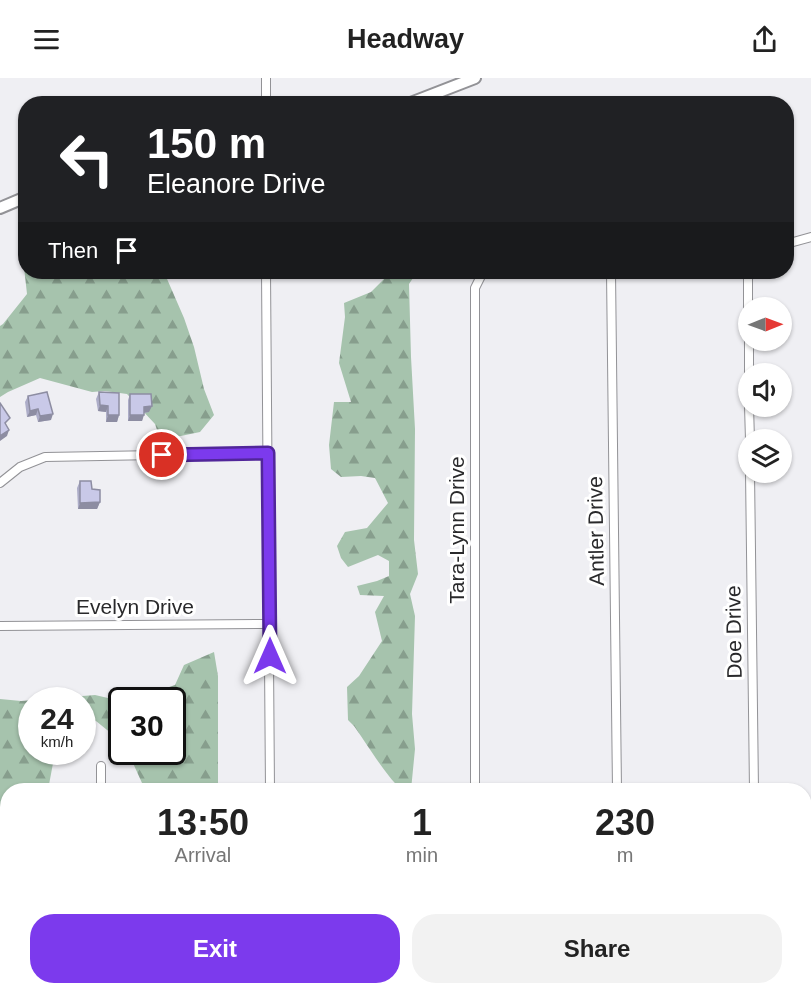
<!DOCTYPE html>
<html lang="en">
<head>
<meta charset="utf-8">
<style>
  body { margin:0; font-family:Helvetica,sans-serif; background:#f2f2f2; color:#222; height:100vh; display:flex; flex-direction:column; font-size:22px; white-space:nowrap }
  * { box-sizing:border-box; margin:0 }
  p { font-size:20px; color:#767676 }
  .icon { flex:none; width:33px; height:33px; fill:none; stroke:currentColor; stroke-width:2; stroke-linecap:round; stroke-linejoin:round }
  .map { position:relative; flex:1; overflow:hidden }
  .sheet { position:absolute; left:0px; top:705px; width:812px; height:212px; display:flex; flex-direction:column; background:#fff; border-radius:24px 24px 0 0; box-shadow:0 2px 4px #0004 }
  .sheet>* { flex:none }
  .guide { position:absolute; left:18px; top:18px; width:776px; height:183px; border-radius:24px; box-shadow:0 2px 4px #0004; background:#202124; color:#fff; overflow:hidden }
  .needle { width:39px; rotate:89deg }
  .buttons { position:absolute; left:738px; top:219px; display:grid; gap:12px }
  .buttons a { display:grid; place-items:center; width:54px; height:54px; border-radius:50%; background:#fff; box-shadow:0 2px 4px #0004; font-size:30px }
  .speed { position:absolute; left:18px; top:609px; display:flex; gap:12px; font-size:30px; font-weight:700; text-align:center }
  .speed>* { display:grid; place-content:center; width:78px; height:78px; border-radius:50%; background:#fff; box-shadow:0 2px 4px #0004; line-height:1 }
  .speed small { font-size:15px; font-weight:400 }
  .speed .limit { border:3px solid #111; border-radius:9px; background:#fff; color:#111 }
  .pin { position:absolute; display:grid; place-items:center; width:51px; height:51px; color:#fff; margin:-26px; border:3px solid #fff; border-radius:50%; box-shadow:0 2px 6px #0007 }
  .me { position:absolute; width:66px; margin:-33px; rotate:0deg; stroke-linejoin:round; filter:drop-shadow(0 0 4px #0008) }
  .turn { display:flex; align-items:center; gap:21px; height:126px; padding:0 30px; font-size:27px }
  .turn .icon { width:78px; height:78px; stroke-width:2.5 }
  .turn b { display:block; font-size:42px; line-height:51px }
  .then { display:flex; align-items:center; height:57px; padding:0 30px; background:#0003; gap:12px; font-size:22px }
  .eta { display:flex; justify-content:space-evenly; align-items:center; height:102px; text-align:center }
  .eta b { font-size:36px; font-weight:700; line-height:42px }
  .action { display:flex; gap:12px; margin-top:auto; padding:12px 30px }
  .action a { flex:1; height:69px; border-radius:24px; background:#7c3aed; color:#fff; font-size:24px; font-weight:700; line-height:69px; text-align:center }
  .action a+a { background:#f2f2f2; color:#222 }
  header { display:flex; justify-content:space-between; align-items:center; height:78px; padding:0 30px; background:#fff; font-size:27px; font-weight:700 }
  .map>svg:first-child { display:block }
  .forest { fill:url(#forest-firs) }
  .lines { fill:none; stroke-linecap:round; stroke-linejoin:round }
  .street-casing { stroke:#929296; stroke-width:10 }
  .secondary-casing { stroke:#929296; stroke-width:14 }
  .street { stroke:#fff; stroke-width:8 }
  .secondary { stroke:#fff; stroke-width:10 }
  .wall { fill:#adadc8 }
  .shaded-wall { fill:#8d8da2 }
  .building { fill:#c9c9e8; stroke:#8d8da2; stroke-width:1.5 }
  .route-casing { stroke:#51269a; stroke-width:15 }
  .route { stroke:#7c3aed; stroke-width:10 }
  .labels { text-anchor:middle; stroke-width:6; stroke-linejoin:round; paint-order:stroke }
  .street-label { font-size:21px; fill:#29292b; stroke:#fff }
</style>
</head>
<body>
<header><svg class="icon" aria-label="menu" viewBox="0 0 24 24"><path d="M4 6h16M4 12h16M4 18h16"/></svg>Headway<svg class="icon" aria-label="share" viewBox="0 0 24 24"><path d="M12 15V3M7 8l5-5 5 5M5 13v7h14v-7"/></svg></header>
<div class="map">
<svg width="811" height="916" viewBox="0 0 811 916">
  <defs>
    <pattern id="forest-firs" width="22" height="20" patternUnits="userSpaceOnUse" patternTransform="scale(1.5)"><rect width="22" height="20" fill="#a6c3ad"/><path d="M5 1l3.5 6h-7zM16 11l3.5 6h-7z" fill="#879e8d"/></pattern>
  </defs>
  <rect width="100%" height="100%" fill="#efeff3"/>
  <path class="forest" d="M 23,180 L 25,180 L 26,194 L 164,194 L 184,240 L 194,269 L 204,311 L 214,337 L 200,354 L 176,359 L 159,358 L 155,346 L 127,316 L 105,313 L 92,314 L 40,300 L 8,314 L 0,319 L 0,248 L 3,246 L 27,216 Z
    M 380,194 L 417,194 L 409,206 L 411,279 L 415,351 L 414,462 L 418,496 L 410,516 L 415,538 L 412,636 L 415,671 L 411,712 C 408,712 405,713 402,711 C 391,706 363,660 354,648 L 348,642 L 347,609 L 359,598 L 382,563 L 375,534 L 384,518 L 360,517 L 357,508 L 377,503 L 389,498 L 389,483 L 378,477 L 348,489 L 341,480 L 337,468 L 345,454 L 367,450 L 388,425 L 375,400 L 361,398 L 341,399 L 331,391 L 329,367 L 334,324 L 351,324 L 339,285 L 345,239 L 344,225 L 371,214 L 386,199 Z
    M 214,574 L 218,598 L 218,712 L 149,712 L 142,705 L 128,674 L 172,674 L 172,622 L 132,622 L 175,607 L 184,587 Z
    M 95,617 L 121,623 L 121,666 L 112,656 L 96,643 L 83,645 L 82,622 L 32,622 L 32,674 L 53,674 L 54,680 L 48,712 L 8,712 L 7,875 L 0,874 L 0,621 L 21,623 Z"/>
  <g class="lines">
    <g class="street-casing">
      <path id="street" d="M 266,0 L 266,26
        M 786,166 L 811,159
        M 266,194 L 270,712
        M 611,194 L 617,712
        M 748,194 L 748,243
        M 749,262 L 749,296
        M 749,328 L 750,362
        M 750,394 L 754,712
        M 0,405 L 20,389 L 45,379 L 268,375
        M 0,548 L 269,546
        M 101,688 L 101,712
        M 475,712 L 475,210 L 483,194
        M 804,742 L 811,742
        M 103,909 L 103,916
        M 272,909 L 272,916"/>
    </g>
    <g class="secondary-casing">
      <path id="secondary" d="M 408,26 L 475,0
        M 0,130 L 26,119"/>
    </g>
    <use href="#street" class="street"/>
    <use href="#secondary" class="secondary"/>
  </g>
  <path class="wall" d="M 99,314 L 119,337 L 117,344 L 106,344 L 106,334 L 98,333 L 96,321 Z
    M 130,316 L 149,334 L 144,335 L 142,343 L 128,343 L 128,322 Z
    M 28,318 L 51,342 L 38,344 L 36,337 L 27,339 L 25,324 Z
    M 80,403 L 92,411 L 100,424 L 97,431 L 78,431 L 77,410 Z"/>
  <path class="shaded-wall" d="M 100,327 L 108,328 L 106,334 L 98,333 Z
    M 152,328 L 149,334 L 141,335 L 144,329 Z
    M 38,331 L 36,337 L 27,339 L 30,333 Z
    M 53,336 L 51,342 L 38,344 L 40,338 Z
    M 108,337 L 119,337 L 117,344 L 106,344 Z
    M 130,337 L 144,337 L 142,343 L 128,343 Z
    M 9,352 L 7,358 L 0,363 L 0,358 Z
    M 100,424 L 97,431 L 78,431 L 80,425 Z"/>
  <path class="building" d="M 47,314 L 53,336 L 40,338 L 38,331 L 30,333 L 28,318 Z
    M 99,314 L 119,315 L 119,337 L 108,337 L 108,328 L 100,327 Z
    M 130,316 L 151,316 L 152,328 L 144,329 L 144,337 L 130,337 Z
    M 0,325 L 10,340 L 5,345 L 9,352 L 0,358 Z
    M 80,403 L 91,403 L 92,411 L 100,412 L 100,424 L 80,425 Z"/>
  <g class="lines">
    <g class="route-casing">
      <path id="route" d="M 162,377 L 268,375 L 270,578"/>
    </g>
    <use href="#route" class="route"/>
  </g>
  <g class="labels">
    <g class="street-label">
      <text transform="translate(457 452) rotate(-90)" y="7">Tara-Lynn Drive</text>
      <text transform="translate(596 453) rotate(-91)" y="7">Antler Drive</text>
      <text x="135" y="536">Evelyn Drive</text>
      <text transform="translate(734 554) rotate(-91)" y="7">Doe Drive</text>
    </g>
  </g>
</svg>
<div class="buttons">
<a><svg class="needle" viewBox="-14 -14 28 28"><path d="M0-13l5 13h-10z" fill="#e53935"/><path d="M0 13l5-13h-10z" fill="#767676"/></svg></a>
<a><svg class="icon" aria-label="sound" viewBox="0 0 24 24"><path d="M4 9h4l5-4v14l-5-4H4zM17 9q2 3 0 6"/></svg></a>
<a><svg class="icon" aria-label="layers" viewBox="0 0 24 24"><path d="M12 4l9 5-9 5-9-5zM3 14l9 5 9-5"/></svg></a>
</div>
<div class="speed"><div>24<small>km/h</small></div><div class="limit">30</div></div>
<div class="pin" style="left:162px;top:377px;background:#d93025"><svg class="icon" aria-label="arrive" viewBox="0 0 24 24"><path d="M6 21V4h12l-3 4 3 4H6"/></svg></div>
<svg class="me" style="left:270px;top:578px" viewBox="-20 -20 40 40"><path d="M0-17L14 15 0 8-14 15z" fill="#7c3aed" stroke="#fff" stroke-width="4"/></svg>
<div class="guide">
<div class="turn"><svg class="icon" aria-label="left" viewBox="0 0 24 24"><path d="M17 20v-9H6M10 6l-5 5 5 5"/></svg><div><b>150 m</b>Eleanore Drive</div></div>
<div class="then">Then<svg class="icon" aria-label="arrive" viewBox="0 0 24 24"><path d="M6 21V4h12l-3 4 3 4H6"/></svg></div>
</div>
<section class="sheet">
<div class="eta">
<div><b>13:50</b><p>Arrival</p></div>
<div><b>1</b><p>min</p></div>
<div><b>230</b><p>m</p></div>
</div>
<div class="action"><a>Exit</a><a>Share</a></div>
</section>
</div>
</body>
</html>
